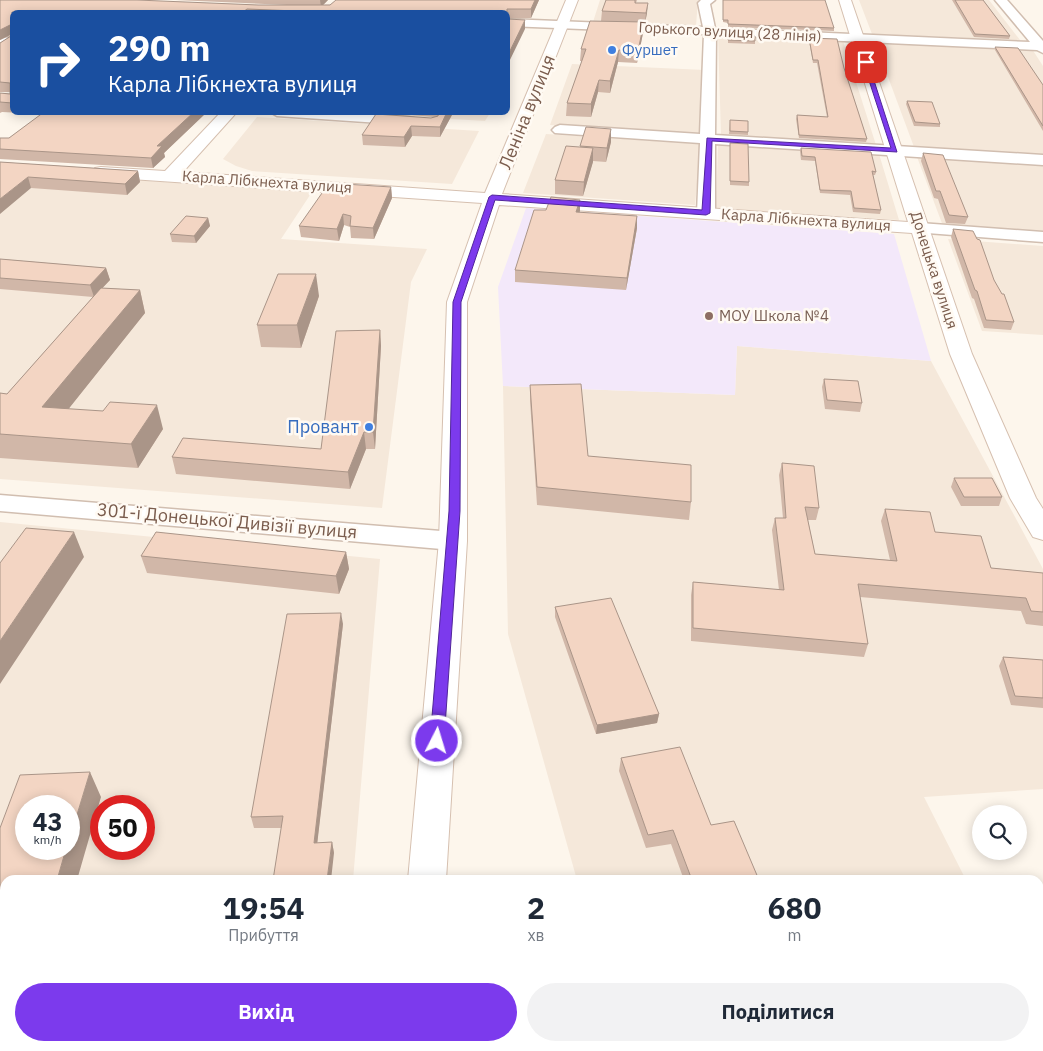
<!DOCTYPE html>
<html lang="uk">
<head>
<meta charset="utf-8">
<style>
  body { margin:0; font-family:"IBM Plex Sans",sans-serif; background:#f2f2f3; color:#1f2937; height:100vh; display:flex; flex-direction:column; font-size:19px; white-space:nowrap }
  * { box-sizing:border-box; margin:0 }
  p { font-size:16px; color:#747a83 }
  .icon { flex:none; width:28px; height:28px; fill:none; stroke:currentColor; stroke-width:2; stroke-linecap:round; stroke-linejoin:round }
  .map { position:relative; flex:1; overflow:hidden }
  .details { position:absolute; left:0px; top:875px; width:1044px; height:176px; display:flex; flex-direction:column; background:#fff; border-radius:15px 15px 0 0; box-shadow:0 2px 12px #0003 }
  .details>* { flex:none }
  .banner { position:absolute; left:10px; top:10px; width:500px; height:105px; border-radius:8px; box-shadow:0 2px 12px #0003; background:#1a4fa0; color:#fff; overflow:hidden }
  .buttons { position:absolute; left:972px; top:805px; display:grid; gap:10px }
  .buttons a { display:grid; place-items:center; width:55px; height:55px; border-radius:50%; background:#fff; box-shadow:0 2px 12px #0003; font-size:25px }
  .speed { position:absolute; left:15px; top:795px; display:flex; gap:10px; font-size:25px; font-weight:700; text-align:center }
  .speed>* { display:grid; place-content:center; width:65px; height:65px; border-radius:50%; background:#fff; box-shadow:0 2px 12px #0003; line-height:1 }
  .speed small { font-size:12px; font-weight:400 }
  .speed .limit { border:8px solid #d22; background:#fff; color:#111 }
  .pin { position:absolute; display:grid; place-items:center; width:42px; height:42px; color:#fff; margin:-21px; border-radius:10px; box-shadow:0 2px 8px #0006 }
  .me { position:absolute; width:55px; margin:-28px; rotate:5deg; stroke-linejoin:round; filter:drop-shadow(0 0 4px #0008) }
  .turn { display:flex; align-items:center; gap:18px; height:105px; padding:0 15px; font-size:22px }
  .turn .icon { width:65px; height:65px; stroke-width:2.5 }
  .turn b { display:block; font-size:35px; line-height:42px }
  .eta { display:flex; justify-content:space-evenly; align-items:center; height:85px; text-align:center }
  .eta b { font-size:30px; font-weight:700; line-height:35px }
  .primary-button { display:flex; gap:10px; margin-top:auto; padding:10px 15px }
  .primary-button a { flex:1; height:58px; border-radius:30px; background:#7c3aed; color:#fff; font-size:20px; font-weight:700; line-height:58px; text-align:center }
  .primary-button a+a { background:#f2f2f3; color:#1f2937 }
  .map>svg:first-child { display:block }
  .residential { fill:#f5e8da; fill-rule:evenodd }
  .education { fill:#f3e8fa }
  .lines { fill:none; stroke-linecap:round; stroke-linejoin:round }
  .street-casing { stroke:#d1beb0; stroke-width:3 }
  .secondary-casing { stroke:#d6c0b0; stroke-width:2 }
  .street { fill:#fff; fill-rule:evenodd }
  .secondary { fill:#fff; fill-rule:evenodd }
  .wall { fill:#d1b7a8 }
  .shaded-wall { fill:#aa9588 }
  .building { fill:#f3d5c3; stroke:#aa9588 }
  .route { fill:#7c3aed; stroke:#51269a }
  .shop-dot { fill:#3f7fe0; stroke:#fffaf3; stroke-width:2 }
  .education-dot { fill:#8d6e63; stroke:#fffaf3; stroke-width:2 }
  .labels { text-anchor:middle; stroke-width:5; stroke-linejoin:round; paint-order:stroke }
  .far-street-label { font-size:15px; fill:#7a5c4d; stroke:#fffaf3 }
  .far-shop-label { font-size:15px; fill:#366cbe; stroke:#fffaf3; text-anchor:start }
  .far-education-label { font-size:15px; fill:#785e54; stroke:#fffaf3; text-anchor:start }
  .street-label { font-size:18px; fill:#7a5c4d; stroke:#fffaf3 }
  .shop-label { font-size:18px; fill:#366cbe; stroke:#fffaf3; text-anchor:end }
</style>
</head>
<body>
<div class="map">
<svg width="1043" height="1051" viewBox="0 0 1043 1051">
  <rect width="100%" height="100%" fill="#fdf6ec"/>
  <path class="residential" d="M 600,0 L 698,0 L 696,26 L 593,22 Z
    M 859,0 L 989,0 L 1020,40 L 872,34 Z
    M 718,35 L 843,41 L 876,145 L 721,135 Z
    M 875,42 L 1032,49 L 1043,66 L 1043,155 L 914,147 Z
    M 572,64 L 705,70 L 700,134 L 550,125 Z
    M 353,113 L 490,113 L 485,121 Z
    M 257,117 L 479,131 L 452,184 L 252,171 L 236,166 L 223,159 Z
    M 546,134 L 701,144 L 695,205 L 523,193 Z
    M 718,145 L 879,154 L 899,220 L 716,208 Z
    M 917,157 L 1043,164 L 1043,233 L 943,226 Z
    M 0,171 L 312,192 L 281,239 L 427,249 L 411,282 L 382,508 L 0,479 Z
    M 948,239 L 1043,246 L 1043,335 L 982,331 Z
    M 737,346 L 931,361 L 1043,569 L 1043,789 L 924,797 L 966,880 L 577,880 L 508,634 L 503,386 L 735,395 Z
    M 0,522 L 380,559 L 353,880 L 5,880 L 5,1046 L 338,1046 L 338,1051 L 0,1051 ZM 26,806 L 69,806 L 69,849 L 26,849 ZM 101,806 L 144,806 L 144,849 L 101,849 Z
    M 1039,1025 L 1043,1033 L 1043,1051 L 625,1051 L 623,1046 L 1039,1046 Z"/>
  <path class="education" d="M 526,208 L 894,234 L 931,361 L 737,346 L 735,395 L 503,386 L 498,287 Z"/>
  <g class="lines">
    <g class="street-casing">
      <path id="street" d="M 701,0 L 715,0 L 710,4 L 715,28 L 1030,42 L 995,0 L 1007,0 L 1043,41 L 1043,53 L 1037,50 L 716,35 L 715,135 L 1043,155 L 1043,165 L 715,144 L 715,213 L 712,217 L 706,218 L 700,217 L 697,213 L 700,143 L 555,133 L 552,130 L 555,127 L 560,125 L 700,134 L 704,34 L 508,26 L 508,19 L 703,27 L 698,3 Z
        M 0,37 L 12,38 L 12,46 L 0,45 Z
        M 270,112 L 349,112 L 409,117 L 414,118 L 416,121 L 414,124 L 409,125 L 277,116 Z
        M 920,223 L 1043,232 L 1043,242 L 914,232 L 911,228 L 914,224 Z
        M 0,495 L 453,532 L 462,535 L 466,541 L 462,547 L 453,550 L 0,511 Z"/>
    </g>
    <g class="secondary-casing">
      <path id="secondary" d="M 566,0 L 578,0 L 502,194 L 908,222 L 839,0 L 851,0 L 972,354 L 1036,498 L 1043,509 L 1043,540 L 1033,537 L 1010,498 L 950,354 L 912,233 L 499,205 L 467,302 L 467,541 L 446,880 L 408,880 L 439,541 L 447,302 L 482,203 L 101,177 L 95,176 L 93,172 L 95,168 L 101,167 L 165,171 L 221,112 L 237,112 L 183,172 L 485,193 Z
        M 396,1046 L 440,1046 L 440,1051 L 396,1051 Z"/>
    </g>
    <use href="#street" class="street"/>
    <use href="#secondary" class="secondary"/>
  </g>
  <path class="wall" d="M 0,0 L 258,5 L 287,5 L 175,0 L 328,0 L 323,5 L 539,0 L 531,18 L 508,18 L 508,12 L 12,12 L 12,112 L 207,112 L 164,153 L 165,157 L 153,168 L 0,159 L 0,138 L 9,138 L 42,114 L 2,112 L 0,113 L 0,93 L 10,94 L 10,92 L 0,92 L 0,43 L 11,36 L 11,35 L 0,40 Z
    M 606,0 L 637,0 L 636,3 L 647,13 L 645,23 L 644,23 L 643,33 L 637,63 L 618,62 L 610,93 L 598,92 L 591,117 L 566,116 L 567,103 L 582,61 L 580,61 L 581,49 L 617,22 L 601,21 L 602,11 Z
    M 723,0 L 834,28 L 834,31 L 728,27 L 728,23 L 723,22 Z
    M 952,0 L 983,0 L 1010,36 L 1009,39 L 974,37 Z
    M 728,34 L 755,41 L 755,44 L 728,43 Z
    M 809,38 L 844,68 L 867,139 L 866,142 L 799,138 L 796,119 L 797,115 L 827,117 L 817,63 L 813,63 L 809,41 Z
    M 995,47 L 1043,85 L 1043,131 L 995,50 Z
    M 907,101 L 940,124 L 940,127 L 914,126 L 906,104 Z
    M 460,112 L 459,113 L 453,113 L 440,137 L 412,136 L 405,147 L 363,145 L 362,135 L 435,117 L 385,113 Z
    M 730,120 L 748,132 L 748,135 L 729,134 Z
    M 586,127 L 611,142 L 606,162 L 593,161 L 583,196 L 555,194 L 555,180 L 580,147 Z
    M 730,143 L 749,182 L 749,186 L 730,185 Z
    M 801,148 L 876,172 L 875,175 L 873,175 L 881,210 L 880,214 L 853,212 L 850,195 L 820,193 L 815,161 L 801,160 L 800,151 Z
    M 923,153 L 968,217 L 965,224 L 946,223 L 938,199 L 934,198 L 921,161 Z
    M 0,162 L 138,171 L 140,182 L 127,195 L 31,188 Z
    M 391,187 L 392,198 L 374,239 L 351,238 L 350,227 L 344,225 L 339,241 L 301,237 L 299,226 Z
    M 580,200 L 579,213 L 637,216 L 637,228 L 626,290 L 515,282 L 515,270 L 546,210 Z
    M 208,218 L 210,226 L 196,243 L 172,242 L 170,234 Z
    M 953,229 L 994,280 L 1014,322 L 1011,330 L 984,328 L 974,299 L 972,298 L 951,237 Z
    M 0,259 L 106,268 L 110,280 L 102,288 L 140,290 L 145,313 L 68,409 L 163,429 L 138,468 L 0,458 L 0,393 L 7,394 L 93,297 L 0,289 Z
    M 319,296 L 301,348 L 261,347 L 257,325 Z
    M 380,330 L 381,346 L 375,449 L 366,449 L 350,489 L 176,474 L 172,457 L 321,449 Z
    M 824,379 L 862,403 L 860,412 L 825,409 L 822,387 Z
    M 530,385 L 588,456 L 691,502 L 689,520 L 537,505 L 530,401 Z
    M 782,463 L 819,508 L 816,520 L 808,520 L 815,554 L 890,560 L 881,521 L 885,509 L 935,532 L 991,568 L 1043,573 L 1043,626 L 1026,624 L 1021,611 L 860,597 L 868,644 L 864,657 L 691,641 L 691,595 L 693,582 L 779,590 L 772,530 L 775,518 L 783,518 L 779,475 Z
    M 954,478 L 1002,497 L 999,506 L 961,506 L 951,487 Z
    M 346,552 L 349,569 L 339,594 L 147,573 L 141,556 Z
    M 555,607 L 659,714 L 657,723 L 596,734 L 555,617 Z
    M 343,624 L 317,843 L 332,842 L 334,853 L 282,828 L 254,828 L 251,817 Z
    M 1003,657 L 1043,660 L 1043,708 L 1011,705 L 999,666 Z
    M 621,758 L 711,825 L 759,880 L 684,880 L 671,844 L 646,848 L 619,771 Z
    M 727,1046 L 809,1046 L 811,1051 L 729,1051 Z"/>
  <path class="shaded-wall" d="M 320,0 L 328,0 L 321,7 Z
    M 535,0 L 539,0 L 531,18 L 531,9 Z
    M 648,3 L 647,13 L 645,23 L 646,13 Z
    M 525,20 L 525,29 L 508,64 L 508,55 Z
    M 644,22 L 643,33 L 637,63 L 638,51 Z
    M 10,25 L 12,34 L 0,40 L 0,30 Z
    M 619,50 L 618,62 L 610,93 L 610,81 Z
    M 599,80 L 598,92 L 591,117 L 591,104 Z
    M 194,112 L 207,112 L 164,153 L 165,157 L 153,168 L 151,158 L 157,146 Z
    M 447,112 L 453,113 L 440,137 L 440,127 Z
    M 411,126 L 412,136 L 405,147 L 404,137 Z
    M 611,129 L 611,142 L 606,162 L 607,148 Z
    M 593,148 L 593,162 L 583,196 L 584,182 Z
    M 138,171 L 140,182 L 127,195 L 125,184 Z
    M 28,177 L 31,188 L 0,214 L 0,199 Z
    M 391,187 L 392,198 L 374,239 L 373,228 Z
    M 580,200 L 580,211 L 576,224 L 576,212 Z
    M 343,214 L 344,225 L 339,241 L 337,229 Z
    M 637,216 L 637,228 L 626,290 L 627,278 Z
    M 208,218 L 210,226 L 196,243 L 194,236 Z
    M 106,268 L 110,280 L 94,297 L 90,285 Z
    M 316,274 L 319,296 L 301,348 L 297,325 Z
    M 140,290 L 145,313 L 51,431 L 42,407 Z
    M 380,330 L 381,346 L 375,449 L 373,432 Z
    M 157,405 L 163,429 L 138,468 L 131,444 Z
    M 364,432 L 366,449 L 350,489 L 348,472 Z
    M 74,532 L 84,557 L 0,684 L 0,641 Z
    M 346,552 L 349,569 L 339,594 L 336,576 Z
    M 341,613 L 343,624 L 316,854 L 314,843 Z
    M 659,714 L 657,723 L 596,734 L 597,725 Z
    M 90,772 L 101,797 L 77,880 L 57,880 L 66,849 L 69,849 L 69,841 Z
    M 332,842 L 334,853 L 331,880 L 327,880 Z
    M 6,1046 L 29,1046 L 27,1051 L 5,1051 Z
    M 289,1046 L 293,1046 L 293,1051 L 288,1051 Z"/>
  <path class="building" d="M 0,0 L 137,0 L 258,5 L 330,5 L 336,0 L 535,0 L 531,9 L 507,9 L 507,12 L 321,12 L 247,9 L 243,12 L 12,12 L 12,103 L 0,102 L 0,93 L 10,94 L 10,83 L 0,82 L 0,43 L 11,36 L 10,25 L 0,30 Z
    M 606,0 L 635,0 L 635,3 L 648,3 L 646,13 L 602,11 Z
    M 723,0 L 825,0 L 834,28 L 728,24 L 728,20 L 723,20 Z
    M 955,0 L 983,0 L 1010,36 L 975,34 Z
    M 508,19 L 525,20 L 508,55 Z
    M 590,21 L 644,22 L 638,51 L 619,50 L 610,81 L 599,80 L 591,104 L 567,103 L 586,49 L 581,49 Z
    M 728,34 L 755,36 L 755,41 L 728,40 Z
    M 809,38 L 837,39 L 844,68 L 867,139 L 799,135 L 797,115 L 828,117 L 818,60 L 813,60 Z
    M 995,47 L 1018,48 L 1043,85 L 1043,126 Z
    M 907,101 L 932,102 L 940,124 L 915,122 Z
    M 44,112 L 194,112 L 157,146 L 162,146 L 151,158 L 0,149 L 0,138 L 9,138 Z
    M 439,112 L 447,112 L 440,127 L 411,126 L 404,137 L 362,135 L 376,114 L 431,118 L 438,116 Z
    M 730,120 L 748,121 L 748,132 L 730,131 Z
    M 586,127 L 611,129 L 607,148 L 580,146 Z
    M 730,143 L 748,144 L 749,182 L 730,181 Z
    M 566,146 L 593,148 L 584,182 L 555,180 Z
    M 801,148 L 871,152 L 876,172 L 872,171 L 881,210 L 854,208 L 851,191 L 820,190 L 815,157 L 802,156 Z
    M 923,153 L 943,155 L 968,217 L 949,215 L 940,191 L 936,191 Z
    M 0,162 L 138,171 L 125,184 L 28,177 L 0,199 Z
    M 329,183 L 391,187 L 373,228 L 350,226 L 351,216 L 343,214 L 337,229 L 299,226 Z
    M 551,197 L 580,200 L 576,212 L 637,216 L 627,278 L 515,270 L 534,210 L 546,210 Z
    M 186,216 L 208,218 L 194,236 L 170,234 Z
    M 953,229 L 973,231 L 977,239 L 980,240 L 994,280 L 1002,294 L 1004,294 L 1014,322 L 986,320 L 977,291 L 975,290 Z
    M 0,259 L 106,268 L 90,285 L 0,278 Z
    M 278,274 L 316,274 L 297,325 L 257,325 Z
    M 101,288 L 140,290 L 42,407 L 103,411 L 110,402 L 157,405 L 131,444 L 0,434 L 0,393 L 7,394 Z
    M 380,330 L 373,432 L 364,432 L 348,472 L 172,457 L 183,438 L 321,449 L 336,331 Z
    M 824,379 L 858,381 L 862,403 L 827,400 Z
    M 581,384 L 588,456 L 691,465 L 691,502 L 537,487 L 530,385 Z
    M 782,463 L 814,466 L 819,508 L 805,507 L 815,554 L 897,561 L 885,509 L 930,512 L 935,532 L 981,536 L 991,568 L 1043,573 L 1043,612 L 1031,611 L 1026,598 L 858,584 L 868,644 L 693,628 L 693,582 L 784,590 L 775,518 L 786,518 Z
    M 954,478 L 992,478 L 1002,497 L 964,497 Z
    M 26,528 L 74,532 L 0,641 L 0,563 Z
    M 156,532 L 346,552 L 336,576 L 141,556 Z
    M 611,598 L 659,714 L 597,725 L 555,607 Z
    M 341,613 L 314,843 L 332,842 L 327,880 L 273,880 L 283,816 L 251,817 L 287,614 Z
    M 1003,657 L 1043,660 L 1043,698 L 1015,696 Z
    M 680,747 L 711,825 L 734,821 L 759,880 L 692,880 L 673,830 L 648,835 L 621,758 Z
    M 90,772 L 69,841 L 69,806 L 26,806 L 26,849 L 66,849 L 57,880 L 5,880 L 5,1046 L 6,1046 L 5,1051 L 0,1051 L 0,828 L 20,775 Z
    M 200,1046 L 289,1046 L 288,1051 L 199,1051 Z
    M 735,1046 L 809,1046 L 811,1051 L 737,1051 Z"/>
  <path class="route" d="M 866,60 L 868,62 L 897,152 L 712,141 L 710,213 L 706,215 L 495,200 L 461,302 L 460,511 L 444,741 L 442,745 L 437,747 L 432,745 L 430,741 L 449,511 L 453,302 L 489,197 L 492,195 L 702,210 L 707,138 L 891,148 L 863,62 Z"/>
  <g class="shop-dot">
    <circle cx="612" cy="50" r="5"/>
    <circle cx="369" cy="427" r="5"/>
  </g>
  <circle class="education-dot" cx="709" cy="316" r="5"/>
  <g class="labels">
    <g class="far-street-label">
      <text transform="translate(730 32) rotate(3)" y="5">Горького вулиця (28 лiнiя)</text>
      <text transform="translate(267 182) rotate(4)" y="5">Карла Лібкнехта вулиця</text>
      <text transform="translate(806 220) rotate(4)" y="5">Карла Лібкнехта вулиця</text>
      <text transform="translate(934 270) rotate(72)" y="5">Донецька вулиця</text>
    </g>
    <g class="far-shop-label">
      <text x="622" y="55">Фуршет</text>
    </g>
    <g class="far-education-label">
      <text x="719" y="321">МОУ Школа №4</text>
    </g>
    <g class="street-label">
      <text transform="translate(527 112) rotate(-68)" y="6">Леніна вулиця</text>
      <text transform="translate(227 521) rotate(5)" y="6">301-ї Донецької Дивізії вулиця</text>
    </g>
    <g class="shop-label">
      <text x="359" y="433">Провант</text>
    </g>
  </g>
</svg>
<div class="buttons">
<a><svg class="icon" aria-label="search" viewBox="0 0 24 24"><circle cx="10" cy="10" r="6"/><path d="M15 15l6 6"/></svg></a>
</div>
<div class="speed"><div>43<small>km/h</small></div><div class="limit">50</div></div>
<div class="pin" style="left:866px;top:62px;background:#d93025"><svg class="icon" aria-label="arrive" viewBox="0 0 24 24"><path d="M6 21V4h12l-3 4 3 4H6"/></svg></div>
<svg class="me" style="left:437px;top:741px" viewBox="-20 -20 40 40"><circle r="17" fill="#7c3aed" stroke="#fff" stroke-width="3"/><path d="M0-11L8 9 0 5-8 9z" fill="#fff"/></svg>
<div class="banner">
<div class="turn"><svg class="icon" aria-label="right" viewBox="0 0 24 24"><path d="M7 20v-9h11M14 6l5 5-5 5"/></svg><div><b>290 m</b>Карла Лібкнехта вулиця</div></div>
</div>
<section class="details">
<div class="eta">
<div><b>19:54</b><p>Прибуття</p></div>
<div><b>2</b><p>хв</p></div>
<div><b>680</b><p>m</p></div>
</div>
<div class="primary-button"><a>Вихід</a><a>Поділитися</a></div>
</section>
</div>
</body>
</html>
